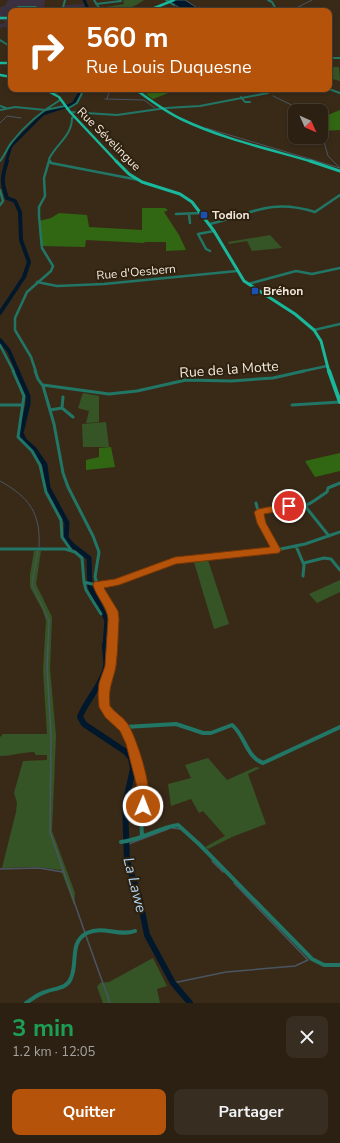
<!DOCTYPE html>
<html lang="fr">
<head>
<meta charset="utf-8">
<style>
  body { margin:0; font-family:"Nunito Sans",sans-serif; background:#372d20; color:#f1f3f6; height:100vh; display:flex; flex-direction:column; font-size:15px; white-space:nowrap }
  * { box-sizing:border-box; margin:0 }
  p { font-size:13px; color:#a6a39f }
  .icon { flex:none; width:22px; height:22px; fill:none; stroke:currentColor; stroke-width:2; stroke-linecap:round; stroke-linejoin:round }
  .map { position:relative; height:1003px; overflow:hidden }
  .drawer { display:flex; flex-direction:column; background:#2b2012; flex:1 }
  .drawer>* { flex:none }
  .banner { position:absolute; left:8px; top:8px; width:324px; height:84px; border-radius:8px; box-shadow:0 2px 6px #0003,0 0 0 1px #473e32; background:#b45309; color:#fff; overflow:hidden }
  .needle { width:26px; rotate:135deg }
  .fabs { position:absolute; left:288px; top:104px; display:grid; gap:8px }
  .fabs a { display:grid; place-items:center; width:40px; height:40px; border-radius:8px; background:#2b2012; box-shadow:0 2px 6px #0003,0 0 0 1px #473e32; font-size:20px }
  .pin { position:absolute; display:grid; place-items:center; width:34px; height:34px; color:#fff; margin:-17px; border:2px solid #fff; border-radius:50%; box-shadow:0 1px 4px #0007 }
  .me { position:absolute; width:44px; margin:-22px; rotate:1deg; stroke-linejoin:round; filter:drop-shadow(0 0 3px #0008) }
  .turn { display:flex; align-items:center; gap:14px; height:84px; padding:0 12px; font-size:18px }
  .turn .icon { width:52px; height:52px; stroke-width:2.5 }
  .turn b { display:block; font-size:28px; line-height:34px }
  .round { display:grid; place-items:center; flex:none; width:42px; height:42px; border-radius:8px; background:#372d20 }
  .head { display:flex; align-items:center; justify-content:space-between; height:68px; padding:0 12px }
  h1 { font-size:24px; font-weight:700; line-height:30px; color:#1e9e55 }
  .button { display:flex; gap:8px; margin-top:auto; padding:8px 12px }
  .button a { flex:1; height:46px; border-radius:8px; background:#b45309; color:#fff; font-size:16px; font-weight:700; line-height:46px; text-align:center }
  .button a+a { background:#372d20; color:#f1f3f6 }
  .map>svg:first-child { display:block }
  .industrial { fill:#3b303f }
  .green { fill:#355527 }
  .forest { fill:#316713 }
  .water { fill:#01182c; stroke:#495661 }
  .lines { fill:none; stroke-linecap:round; stroke-linejoin:round }
  .stream-far1 { stroke:#495661; stroke-width:1 }
  .stream { stroke:#495661; stroke-width:1.5 }
  .river-far3 { stroke:#01182c; stroke-width:3 }
  .river-far2 { stroke:#01182c; stroke-width:4 }
  .river-far1 { stroke:#01182c; stroke-width:5 }
  .river { stroke:#01182c; stroke-width:6 }
  .minor-far3 { stroke:#217666; stroke-width:2 }
  .minor-far2 { stroke:#217666; stroke-width:2.5 }
  .minor-far1 { stroke:#217666; stroke-width:3 }
  .minor { stroke:#217666; stroke-width:4 }
  .major-far2 { stroke:#18b89d; stroke-width:2.5 }
  .major-far1 { stroke:#18b89d; stroke-width:3 }
  .major { stroke:#18b89d; stroke-width:4 }
  .route { fill:#b45309; stroke:#753606 }
  .transit-dot { fill:#1a4fb4; stroke:#2e210e; stroke-width:1.5 }
  .labels { text-anchor:middle; stroke-width:4; stroke-linejoin:round; paint-order:stroke }
  .far-street-label { font-size:12px; fill:#f2e8dd; stroke:#2e210e }
  .far-poi-label { font-size:12px; font-weight:bold; fill:#f2e8dd; stroke:#2e210e; text-anchor:start }
  .street-label { font-size:14px; fill:#f2e8dd; stroke:#2e210e }
  .water-label { font-size:15px; font-style:italic; fill:#add3f5; stroke:#2e210e }
</style>
</head>
<body>
<div class="map">
<svg width="340" height="1003" viewBox="0 0 340 1003">
  <rect width="100%" height="100%" fill="#392a18"/>
  <path class="industrial" d="M 8,0 L 45,0 L 44,11 L 11,11 L 11,32 L 8,33 L 6,27 L 0,28 L 0,24 L 5,23 L 3,20 L 0,20 L 0,7 L 5,6 Z
    M 83,4 L 86,11 L 45,11 L 61,10 L 64,5 L 66,5 Z"/>
  <path class="green" d="M 123,0 L 144,0 C 131,10 118,11 102,11 L 100,8 L 124,4 Z
    M 329,67 L 339,67 L 340,81 L 329,78 Z
    M 270,235 L 282,248 L 252,251 L 247,241 L 229,244 L 228,242 Z
    M 83,393 L 99,396 L 99,422 L 86,423 L 89,411 L 78,408 Z
    M 106,422 L 109,447 L 83,447 L 82,424 Z
    M 34,551 L 41,551 L 36,584 L 52,617 L 50,669 L 56,736 L 52,831 L 75,893 L 74,905 L 61,870 L 37,867 L 2,868 L 16,812 L 17,803 L 14,793 L 23,761 L 47,760 L 47,755 L 36,755 L 34,752 C 22,752 12,756 0,756 L 0,737 L 3,734 L 47,734 L 43,670 L 46,621 L 43,611 L 30,587 L 30,575 Z
    M 208,560 L 229,624 L 214,629 L 194,562 Z
    M 340,580 L 340,592 L 317,603 L 309,594 Z
    M 208,758 L 227,780 L 256,767 L 260,768 L 248,774 L 266,824 L 232,837 L 208,849 L 205,847 L 225,836 L 203,811 L 199,813 L 191,799 L 171,806 L 168,784 L 191,778 L 185,765 Z
    M 153,958 L 167,986 L 157,989 L 160,1003 L 103,1003 L 97,987 L 100,983 L 109,982 Z"/>
  <path class="forest" d="M 146,89 L 181,89 L 181,90 L 171,92 L 153,99 L 147,95 Z
    M 340,110 L 340,130 L 322,131 L 321,116 L 323,117 Z
    M 142,208 L 165,208 L 168,210 L 164,212 L 179,235 L 186,250 L 166,251 L 166,242 L 145,242 L 144,243 L 86,240 L 85,247 L 41,246 L 40,243 L 39,221 L 51,218 L 59,213 L 87,215 L 89,227 L 142,230 Z
    M 111,447 L 115,467 L 86,470 L 86,460 L 99,457 L 99,448 Z
    M 340,453 L 340,471 L 315,477 L 305,461 Z"/>
  <path class="water" d="M 167,0 L 185,0 L 202,11 L 185,11 Z"/>
  <g class="lines">
    <path class="stream-far1" d="M 199,7 L 206,11
      M 277,9 L 296,8 L 312,0
      M 273,96 L 304,111
      M 105,99 L 144,100 L 155,108
      M 107,99 L 109,92
      M 0,123 L 7,116 L 21,118
      M 206,128 L 340,168
      M 321,131 L 328,156 L 339,167
      M 0,481 C 29,497 41,513 39,547
      M 38,550 L 32,584 L 49,621 L 48,646"/>
    <path class="stream" d="M 48,645 L 47,667 L 51,735 L 50,832 L 85,933
      M 173,828 L 180,829
      M 126,845 L 168,829
      M 212,861 L 223,872
      M 0,869 L 39,868 L 63,872
      M 86,936 L 110,1003
      M 173,983 L 226,972 L 295,966 L 308,960 L 234,883"/>
    <path class="river-far3" d="M 84,0 L 89,11
      M 6,162 L 11,146 L 43,114 L 73,104 L 82,89"/>
    <path class="river-far2" d="M 0,313 L 24,277 L 29,262 L 21,240 L 20,212 L 15,201 L 7,198 C 1,182 2,177 7,161
      M 0,340 L 9,351 L 18,372"/>
    <path class="river-far1" d="M 17,371 L 28,396 L 28,404 L 21,433 L 24,440 L 34,449 L 45,465 L 48,488 L 67,523 L 66,538 L 72,545 L 89,558 L 90,587 L 107,620 L 105,646"/>
    <path class="river" d="M 105,645 C 105,652 107,661 106,667 C 102,686 86,700 80,717 L 84,724 L 126,752 L 131,758 L 133,769 L 125,805 L 127,861 L 139,896 L 147,935 L 173,983 L 190,1003"/>
    <path class="minor-far3" d="M 94,0 L 101,11
      M 166,0 L 174,5
      M 268,0 L 272,2 L 277,11
      M 96,4 L 121,1 L 120,0
      M 18,7 L 36,7 L 35,11
      M 62,11 L 65,0
      M 0,40 L 11,47
      M 329,58 L 340,58
      M 329,89 L 340,93
      M 54,93 L 58,92 L 56,89
      M 241,97 L 245,102 L 250,102
      M 0,106 L 6,108
      M 67,109 L 77,103 L 84,89
      M 0,110 L 15,107 L 45,110 L 65,106
      M 70,112 L 117,115 L 166,108 L 200,106 L 268,93 L 261,89
      M 0,161 C 5,155 7,148 12,142 C 25,125 42,111 60,100
      M 50,162 L 49,159 C 56,144 72,136 72,118 L 74,117"/>
    <path class="minor-far2" d="M 50,161 L 51,163 L 139,180
      M 0,190 L 3,201 L 0,205
      M 176,214 L 201,213
      M 189,214 L 190,223
      M 210,224 C 251,214 270,198 315,212 L 340,195
      M 210,251 L 206,249 L 198,234 L 214,231
      M 37,282 L 57,286 L 104,284 L 237,271
      M 248,284 L 296,271 L 312,274 L 340,268
      M 314,330 L 340,324
      M 0,345 L 14,372
      M 36,372 L 31,357 L 15,330 L 15,318 L 27,292 L 51,271 L 53,266 L 42,248 L 39,216 L 39,207 L 45,196 L 44,178 L 49,161
      M 299,372 L 327,366"/>
    <path class="minor-far1" d="M 13,371 L 24,396 L 18,437 L 32,451 L 40,465 L 46,492 L 61,520 L 62,537 L 71,550
      M 35,371 L 38,379 L 43,386 L 54,424 L 63,473 L 68,487 L 93,536 L 99,552 L 95,577 L 99,590 L 113,611 L 114,619 L 112,646
      M 43,385 L 109,394 L 137,391 L 186,380 L 231,381 L 273,378 L 304,371
      M 0,405 L 23,405
      M 292,405 L 340,402
      M 62,408 L 63,397
      M 50,410 L 62,408 L 73,417
      M 256,503 L 261,523 L 276,550
      M 305,506 C 314,502 319,497 327,492 L 328,488 L 340,483
      M 258,512 L 289,506 L 305,506 L 329,536
      M 296,546 L 304,565 L 303,576
      M 0,549 L 65,549 L 75,552 L 82,558 L 84,582 L 96,585 L 116,583 L 175,561 L 276,550 L 305,544 L 340,532
      M 304,563 L 324,558 L 331,559 L 340,570
      M 84,582 L 86,590 L 101,614"/>
    <path class="minor" d="M 112,645 L 111,657 L 105,683 L 104,703 L 106,710 L 125,727 L 136,756 L 144,796 L 141,817 L 142,836
      M 125,727 L 176,724 L 203,733 L 211,733 L 232,725 C 245,735 246,757 263,763 L 340,727
      M 121,842 C 141,840 158,828 178,825 L 199,844 L 312,959 L 324,965 L 340,965
      M 26,1003 C 32,999 38,994 45,992 C 54,988 67,989 71,978 C 78,963 69,942 87,933 C 103,925 119,937 135,931"/>
    <path class="major-far2" d="M 147,11 L 174,0
      M 0,18 L 11,18
      M 0,63 L 11,63
      M 0,75 L 11,77
      M 44,89 L 59,97 L 70,112 L 117,162
      M 135,89 C 150,100 164,111 181,119 C 223,139 269,149 313,162"/>
    <path class="major-far1" d="M 116,161 L 129,174 L 142,182 L 180,194 L 192,202 L 214,231 L 244,281 L 295,314 L 314,330 L 321,341 L 329,372
      M 310,161 L 340,171"/>
    <path class="major" d="M 329,371 L 340,402"/>
  </g>
  <path class="route" d="M 289,503 L 293,504 L 294,506 L 293,509 L 264,514 L 266,523 L 281,550 L 279,553 L 176,564 L 119,585 L 104,588 L 118,611 L 119,619 C 118,634 118,651 116,666 C 113,682 108,687 110,706 C 115,713 125,718 129,726 C 138,742 155,794 147,810 L 143,812 L 139,810 L 137,806 L 137,787 L 126,744 L 120,731 L 105,717 L 99,707 L 98,694 L 99,683 L 105,666 L 108,619 C 107,606 96,597 93,585 L 94,582 L 115,579 L 175,557 L 270,547 L 257,523 L 254,512 L 258,509 Z"/>
  <g class="transit-dot">
    <rect x="200" y="211" width="8" height="8" rx="2"/>
    <rect x="251" y="287" width="8" height="8" rx="2"/>
  </g>
  <g class="labels">
    <g class="far-street-label">
      <text transform="translate(109 139) rotate(45)" y="4">Rue Sévelingue</text>
      <text transform="translate(136 272) rotate(-5)" y="4">Rue d'Oesbern</text>
    </g>
    <g class="far-poi-label">
      <text x="212" y="219">Todion</text>
      <text x="263" y="295">Bréhon</text>
    </g>
    <g class="street-label">
      <text transform="translate(229 369) rotate(-4)" y="5">Rue de la Motte</text>
    </g>
    <g class="water-label">
      <text transform="translate(135 885) rotate(76)" y="5">La Lawe</text>
    </g>
  </g>
</svg>
<div class="fabs">
<a><svg class="needle" viewBox="-14 -14 28 28"><path d="M0-13l5 13h-10z" fill="#e53935"/><path d="M0 13l5-13h-10z" fill="#a6a39f"/></svg></a>
</div>
<div class="pin" style="left:289px;top:506px;background:#d93025"><svg class="icon" aria-label="arrive" viewBox="0 0 24 24"><path d="M6 21V4h12l-3 4 3 4H6"/></svg></div>
<svg class="me" style="left:143px;top:806px" viewBox="-20 -20 40 40"><circle r="17" fill="#b45309" stroke="#fff" stroke-width="3"/><path d="M0-11L8 9 0 5-8 9z" fill="#fff"/></svg>
<div class="banner">
<div class="turn"><svg class="icon" aria-label="right" viewBox="0 0 24 24"><path d="M7 20v-9h11M14 6l5 5-5 5"/></svg><div><b>560 m</b>Rue Louis Duquesne</div></div>
</div>
</div>
<section class="drawer">
<div class="head"><div><h1>3 min</h1><p>1.2 km · 12:05</p></div><a class="round"><svg class="icon" aria-label="close" viewBox="0 0 24 24"><path d="M6 6l12 12M18 6L6 18"/></svg></a></div>
<div class="button"><a>Quitter</a><a>Partager</a></div>
</section>
</body>
</html>
